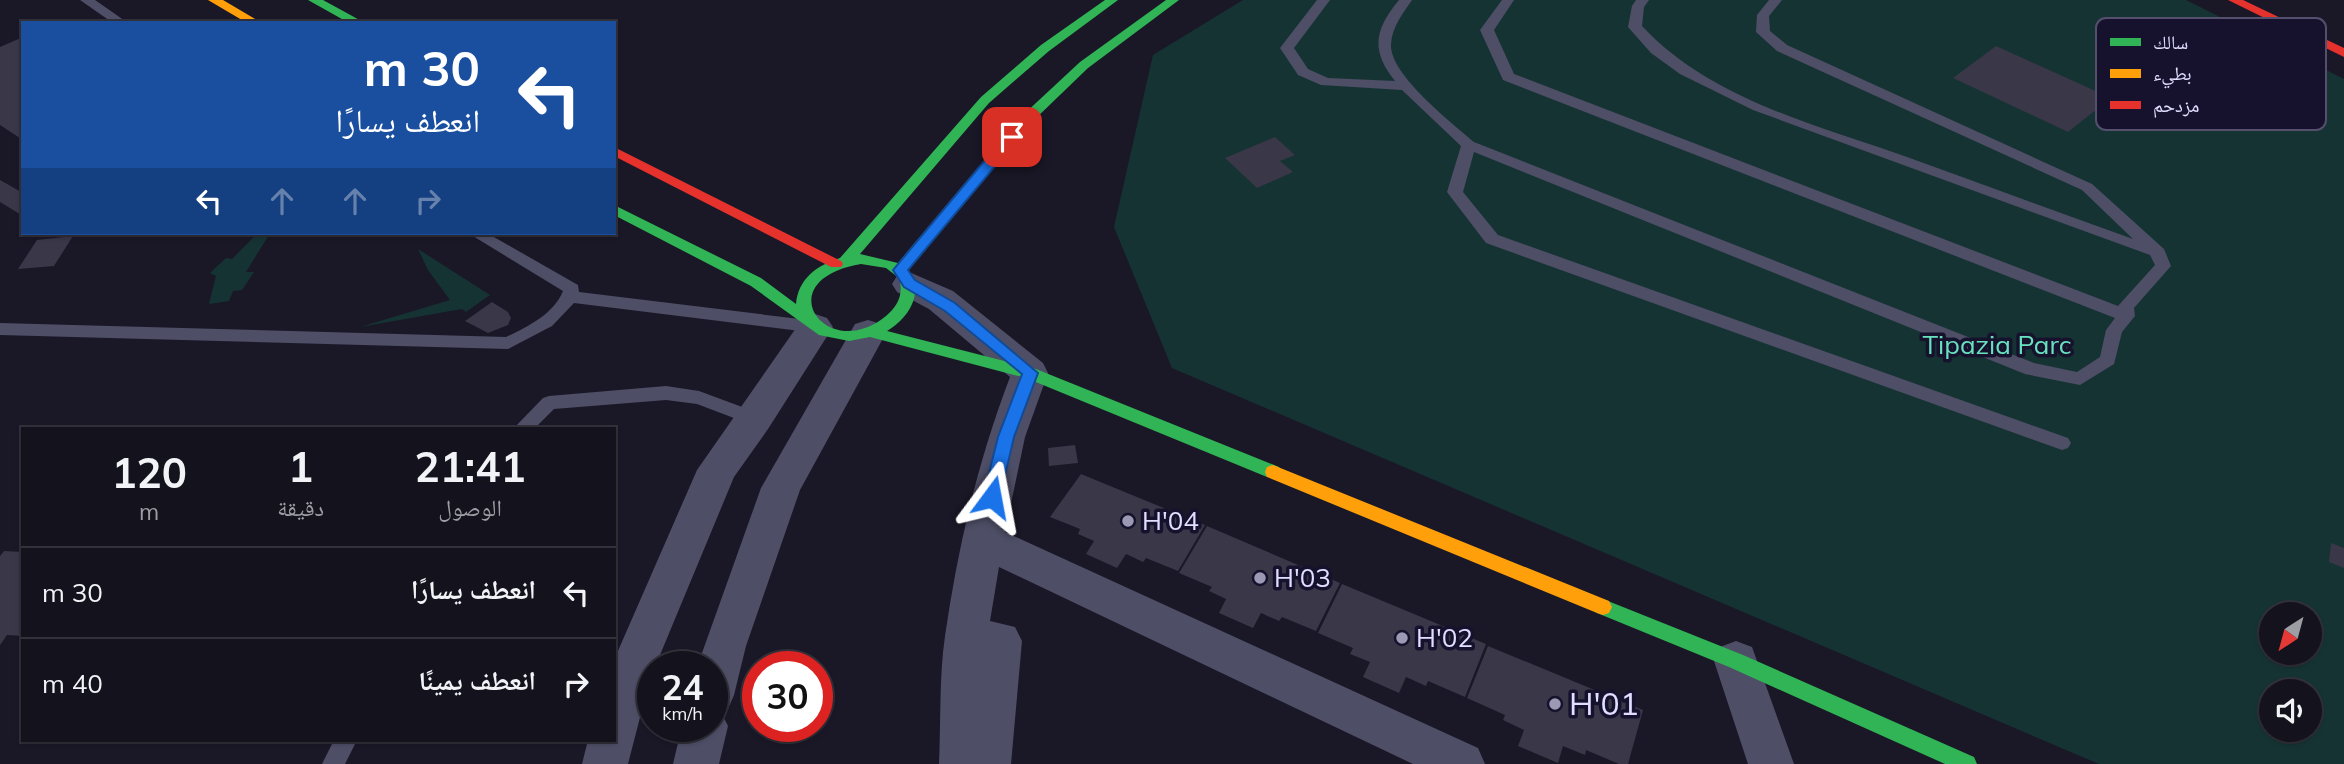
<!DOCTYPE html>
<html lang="ar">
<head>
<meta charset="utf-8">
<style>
  body { margin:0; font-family:Mulish,"Noto Naskh Arabic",sans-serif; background:#1d1b26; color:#f1f3f6; direction:rtl; height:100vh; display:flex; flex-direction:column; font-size:26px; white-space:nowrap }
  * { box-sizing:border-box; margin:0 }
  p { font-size:23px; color:#9d9ea4 }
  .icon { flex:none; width:38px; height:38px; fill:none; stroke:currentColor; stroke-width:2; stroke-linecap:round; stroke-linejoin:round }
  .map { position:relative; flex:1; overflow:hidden; direction:ltr }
  .details { position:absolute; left:21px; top:427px; width:595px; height:315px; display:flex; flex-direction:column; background:#14121d; border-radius:0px; box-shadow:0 2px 5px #0004,0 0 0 2px #33323b; direction:rtl }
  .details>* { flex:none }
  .banner { position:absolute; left:21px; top:21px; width:595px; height:214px; border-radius:0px; box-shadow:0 2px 5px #0004,0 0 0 2px #33323b; direction:rtl; background:#1a4fa0; color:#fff; overflow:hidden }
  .needle { width:46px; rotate:216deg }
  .tools { position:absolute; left:2259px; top:602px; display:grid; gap:14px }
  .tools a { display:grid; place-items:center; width:63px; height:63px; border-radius:50%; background:#14121d; box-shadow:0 2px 5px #0004,0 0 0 2px #33323b; font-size:35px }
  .speed { position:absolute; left:637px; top:651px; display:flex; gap:14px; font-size:35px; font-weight:700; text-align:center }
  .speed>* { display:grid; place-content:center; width:91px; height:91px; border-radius:50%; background:#14121d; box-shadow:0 2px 5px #0004,0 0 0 2px #33323b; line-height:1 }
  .speed small { font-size:18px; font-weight:400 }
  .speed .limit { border:10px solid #d22; background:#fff; color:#111 }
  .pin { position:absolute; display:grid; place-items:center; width:60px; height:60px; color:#fff; margin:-30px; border-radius:14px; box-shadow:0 4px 10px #0006 }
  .me { position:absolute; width:77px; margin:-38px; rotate:13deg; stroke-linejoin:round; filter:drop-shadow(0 0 5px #0008) }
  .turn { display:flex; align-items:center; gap:24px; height:147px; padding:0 21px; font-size:32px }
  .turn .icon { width:91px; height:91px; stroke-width:2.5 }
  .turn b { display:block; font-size:49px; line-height:60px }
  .lanes { display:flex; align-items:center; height:66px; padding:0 21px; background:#0003; justify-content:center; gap:35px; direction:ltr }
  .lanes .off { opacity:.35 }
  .eta { display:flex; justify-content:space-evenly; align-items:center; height:119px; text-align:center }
  .eta b { font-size:42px; font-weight:700; line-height:49px }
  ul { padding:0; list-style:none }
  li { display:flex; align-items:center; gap:21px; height:91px; padding:0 21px; border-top:2px solid #33323b }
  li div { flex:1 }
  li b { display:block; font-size:26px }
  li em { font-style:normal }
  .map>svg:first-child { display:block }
  .green { fill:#163333; fill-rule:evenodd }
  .building { fill:#393748 }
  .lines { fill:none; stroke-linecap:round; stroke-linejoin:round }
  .lane { fill:#4e4e67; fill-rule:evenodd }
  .street { fill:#4e4e67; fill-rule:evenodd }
  .fast { fill:#30b455; fill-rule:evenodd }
  .slow { fill:#ff9f0a; fill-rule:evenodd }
  .jam { fill:#e5322d; fill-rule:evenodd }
  .route { fill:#1a73e8; stroke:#114b97; stroke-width:2 }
  .poi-dot { fill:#9b99b3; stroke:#16122d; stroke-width:2.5 }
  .labels { text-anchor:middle; stroke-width:7; stroke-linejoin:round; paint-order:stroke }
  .park-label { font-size:26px; fill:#68e1bf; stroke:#16122d }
  .poi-label { font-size:26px; fill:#e1deff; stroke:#16122d; text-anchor:start }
  .near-poi-label { font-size:32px; fill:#e1deff; stroke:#16122d; text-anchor:start }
  .key { fill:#16122d; stroke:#534f6c; stroke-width:2 }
  .key-label { font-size:19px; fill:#e1deff }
</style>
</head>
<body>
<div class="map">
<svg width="2344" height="764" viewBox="0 0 2344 764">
  <rect width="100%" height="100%" fill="#1a1827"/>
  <path class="green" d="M 1243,0 L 2186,0 L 2344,79 L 2344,764 L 2099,764 L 1172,368 L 1114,227 L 1153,55 ZM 2272,614 L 2310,614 L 2310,653 L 2272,653 ZM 2272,691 L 2310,691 L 2310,730 L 2272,730 Z
    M 258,233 L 270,233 L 246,272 L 254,272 L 242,290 L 233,291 L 229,301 L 209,304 L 216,276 L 210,273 L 226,258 L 232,259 Z
    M 418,249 L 490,295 L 466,312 L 462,309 L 360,327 L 450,300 L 428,270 Z"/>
  <path class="building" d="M 23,37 L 23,140 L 0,125 L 0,47 Z
    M 1996,46 L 2111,98 L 2068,132 L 1953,78 Z
    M 1275,137 L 1295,155 L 1280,161 L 1293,172 L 1257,188 L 1225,158 Z
    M 0,180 L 23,193 L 23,216 L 0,202 Z
    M 73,236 L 54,266 L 18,269 L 37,240 Z
    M 492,302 L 508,312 L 511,318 L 508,325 L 488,333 L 465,321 Z
    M 1075,445 L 1078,463 L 1049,466 L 1048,448 Z
    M 1081,474 L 1205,525 L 1178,571 L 1146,558 L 1143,562 L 1126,554 L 1117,568 L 1086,554 L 1094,541 L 1078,534 L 1080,529 L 1050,517 Z
    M 1207,526 L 1340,583 L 1316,631 L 1282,617 L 1279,621 L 1261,613 L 1253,628 L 1219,613 L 1226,599 L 1209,591 L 1212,587 L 1179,573 Z
    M 2331,543 L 2344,548 L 2344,568 L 2329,562 Z
    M 4,551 L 23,552 L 23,636 L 7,635 L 0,645 L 0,556 Z
    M 1342,584 L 1486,644 L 1465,697 L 1428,681 L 1426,686 L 1406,677 L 1399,693 L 1363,677 L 1370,662 L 1350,654 L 1353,648 L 1318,633 Z
    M 1488,646 L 1643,710 L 1628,764 L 1619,764 L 1586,750 L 1585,755 L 1563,746 L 1558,763 L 1518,746 L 1524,730 L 1503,720 L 1505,715 L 1467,698 Z"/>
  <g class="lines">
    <path class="lane" d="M 80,0 L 95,0 L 128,23 L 113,23 Z
      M 1317,0 L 1330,0 L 1294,48 L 1308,69 L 1328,78 L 1395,81 C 1370,50 1375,29 1399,0 L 1412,0 C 1403,13 1392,27 1391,44 C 1389,74 1451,122 1474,142 L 2034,363 L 2077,372 L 2100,357 L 2106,330 L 2115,318 L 1503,80 L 1480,30 L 1502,0 L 1514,0 L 1494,30 L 1514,74 L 2118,306 L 2155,265 L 2150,255 L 1753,110 L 1680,74 L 1651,53 L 1628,27 L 1632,6 L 1636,0 L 1649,0 L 1644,7 L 1642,26 C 1710,99 1816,125 1907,157 C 1982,184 2057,212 2133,239 L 2082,190 L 1777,51 L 1756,32 L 1757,15 L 1769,0 L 1782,0 L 1769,16 L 1770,31 L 1787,45 L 2092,184 L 2164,249 L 2171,266 L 2134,308 L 2135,316 L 2122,332 L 2114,364 L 2080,385 L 2025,374 L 1474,152 L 1463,192 L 1498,235 L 2068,438 L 2071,443 L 2068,448 L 2062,450 L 1486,243 L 1447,192 L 1461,146 L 1402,90 L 1321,85 L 1298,75 L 1280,48 Z
      M 468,233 L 487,233 L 578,285 L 579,292 L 808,320 L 816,326 L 808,332 L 574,303 L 552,326 L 508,349 L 0,335 L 0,323 L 506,337 C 527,327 554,314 563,291 Z
      M 666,386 L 699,391 L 761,414 L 764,419 L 761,424 L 755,426 L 697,404 L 666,400 L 554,409 L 534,429 L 513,429 L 543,398 L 549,396 Z
      M 334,740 L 357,740 L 345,764 L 322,764 Z"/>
    <path class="street" d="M 909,272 L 953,291 L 1043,363 L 1048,373 L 1025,437 L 1005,532 L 1478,748 L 1485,764 L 1413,764 L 999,567 L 990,621 L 1015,627 L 1022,641 L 1011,764 L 939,764 C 941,722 939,677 945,636 C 958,546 978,461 1010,377 L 929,309 L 897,292 L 892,284 L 897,276 Z
      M 815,314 L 827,318 L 833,327 L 768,429 L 734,477 L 655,667 L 653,667 L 628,764 L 582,764 L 588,740 L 614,740 L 614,660 L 697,470 L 803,318 Z
      M 868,320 L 881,324 L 886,333 L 800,490 L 746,646 L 734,695 L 728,709 L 721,712 L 728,726 L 719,764 L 673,764 L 682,726 L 712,726 L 712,667 L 697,667 L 761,488 L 855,324 Z
      M 1736,641 L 1752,647 L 1794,764 L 1748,764 L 1714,661 L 1720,647 Z"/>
    <path class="fast" d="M 308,0 L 323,0 L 365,23 L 349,23 Z
      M 1105,0 L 1118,0 L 1049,51 L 989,103 L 860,254 L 898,263 L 1023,115 L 1080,62 L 1166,0 L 1179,0 L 1088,68 L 1033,121 L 908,270 C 925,292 909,318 887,331 L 1036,369 L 1279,467 L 1281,472 L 1279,477 L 1267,477 L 1026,378 L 870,337 L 849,341 L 819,335 L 751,286 L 614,215 L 614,205 L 761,278 L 796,304 C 798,279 817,265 840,258 L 981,97 L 1041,45 ZM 861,264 L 886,268 L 899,278 C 904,293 898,306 886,316 C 826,365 766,280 861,264 Z
      M 1603,599 L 1743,655 L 1974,757 L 1977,764 L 1945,764 L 1729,667 L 1597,613 L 1594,607 L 1597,601 Z"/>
    <path class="slow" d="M 208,0 L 223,0 L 262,23 L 247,23 Z
      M 1273,465 L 1609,601 L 1612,607 L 1609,613 L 1603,615 L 1597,613 L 1267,477 L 1265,472 L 1267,467 Z"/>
    <path class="jam" d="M 2228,0 L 2243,0 L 2344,48 L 2344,57 Z
      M 614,147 L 841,261 L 843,264 L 841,267 L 831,267 L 614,156 Z"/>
  </g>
  <path class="route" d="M 1012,133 L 1017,134 L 1017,140 L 908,270 L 915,280 L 955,303 L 1038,373 L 1014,437 L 1000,497 L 998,502 L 985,502 L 983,497 L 998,437 L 1022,374 L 945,311 L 904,287 L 893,270 L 1007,134 Z"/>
  <g class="poi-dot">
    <circle cx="1128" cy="521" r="7"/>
    <circle cx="1260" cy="578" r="7"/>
    <circle cx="1402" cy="638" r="7"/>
    <circle cx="1555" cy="704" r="7"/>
  </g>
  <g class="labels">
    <g class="park-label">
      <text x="1997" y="354">Tipazia Parc</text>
    </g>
    <g class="poi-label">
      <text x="1142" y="530">H'04</text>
      <text x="1274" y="587">H'03</text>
      <text x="1416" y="647">H'02</text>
    </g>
    <g class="near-poi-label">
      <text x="1569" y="715">H'01</text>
    </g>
  </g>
  <rect x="2096" y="18" width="230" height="112" rx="10" class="key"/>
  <rect x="2110" y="38" width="31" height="8" fill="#30b455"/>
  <rect x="2110" y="69" width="31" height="9" fill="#ff9f0a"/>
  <rect x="2110" y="101" width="31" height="8" fill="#e5322d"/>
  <g class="key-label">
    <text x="2153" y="49">سالك</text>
    <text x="2153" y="80">بطيء</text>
    <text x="2153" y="112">مزدحم</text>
  </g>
</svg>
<div class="tools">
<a><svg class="needle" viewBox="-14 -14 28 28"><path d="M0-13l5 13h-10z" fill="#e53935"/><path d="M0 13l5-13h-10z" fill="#9d9ea4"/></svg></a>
<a><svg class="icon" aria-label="sound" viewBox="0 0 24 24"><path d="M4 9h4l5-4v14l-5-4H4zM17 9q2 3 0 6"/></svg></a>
</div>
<div class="speed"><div>24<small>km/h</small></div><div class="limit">30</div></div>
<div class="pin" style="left:1012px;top:137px;background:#d93025"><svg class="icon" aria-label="arrive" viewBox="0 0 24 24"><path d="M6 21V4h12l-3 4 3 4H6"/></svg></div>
<svg class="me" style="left:992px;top:497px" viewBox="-20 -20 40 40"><path d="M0-17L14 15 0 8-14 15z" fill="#1a73e8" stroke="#fff" stroke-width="4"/></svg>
<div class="banner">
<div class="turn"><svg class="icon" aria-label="left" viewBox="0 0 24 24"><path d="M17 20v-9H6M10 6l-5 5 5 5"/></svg><div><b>30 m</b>انعطف يسارًا</div></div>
<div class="lanes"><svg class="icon" aria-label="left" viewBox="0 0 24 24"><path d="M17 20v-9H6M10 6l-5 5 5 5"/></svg><svg class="icon off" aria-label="ahead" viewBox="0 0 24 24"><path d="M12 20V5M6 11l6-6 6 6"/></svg><svg class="icon off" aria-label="ahead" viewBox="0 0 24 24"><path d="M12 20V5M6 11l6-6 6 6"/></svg><svg class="icon off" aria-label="right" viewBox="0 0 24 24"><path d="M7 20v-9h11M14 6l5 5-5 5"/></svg></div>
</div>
<section class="details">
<div class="eta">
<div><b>21:41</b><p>الوصول</p></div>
<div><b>1</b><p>دقيقة</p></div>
<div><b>120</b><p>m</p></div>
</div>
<ul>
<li><svg class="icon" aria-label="left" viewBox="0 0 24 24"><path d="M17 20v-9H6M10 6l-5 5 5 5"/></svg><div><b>انعطف يسارًا</b></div><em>30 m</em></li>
<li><svg class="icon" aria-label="right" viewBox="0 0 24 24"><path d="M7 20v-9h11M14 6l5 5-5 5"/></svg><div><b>انعطف يمينًا</b></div><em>40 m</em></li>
</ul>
</section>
</div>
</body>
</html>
